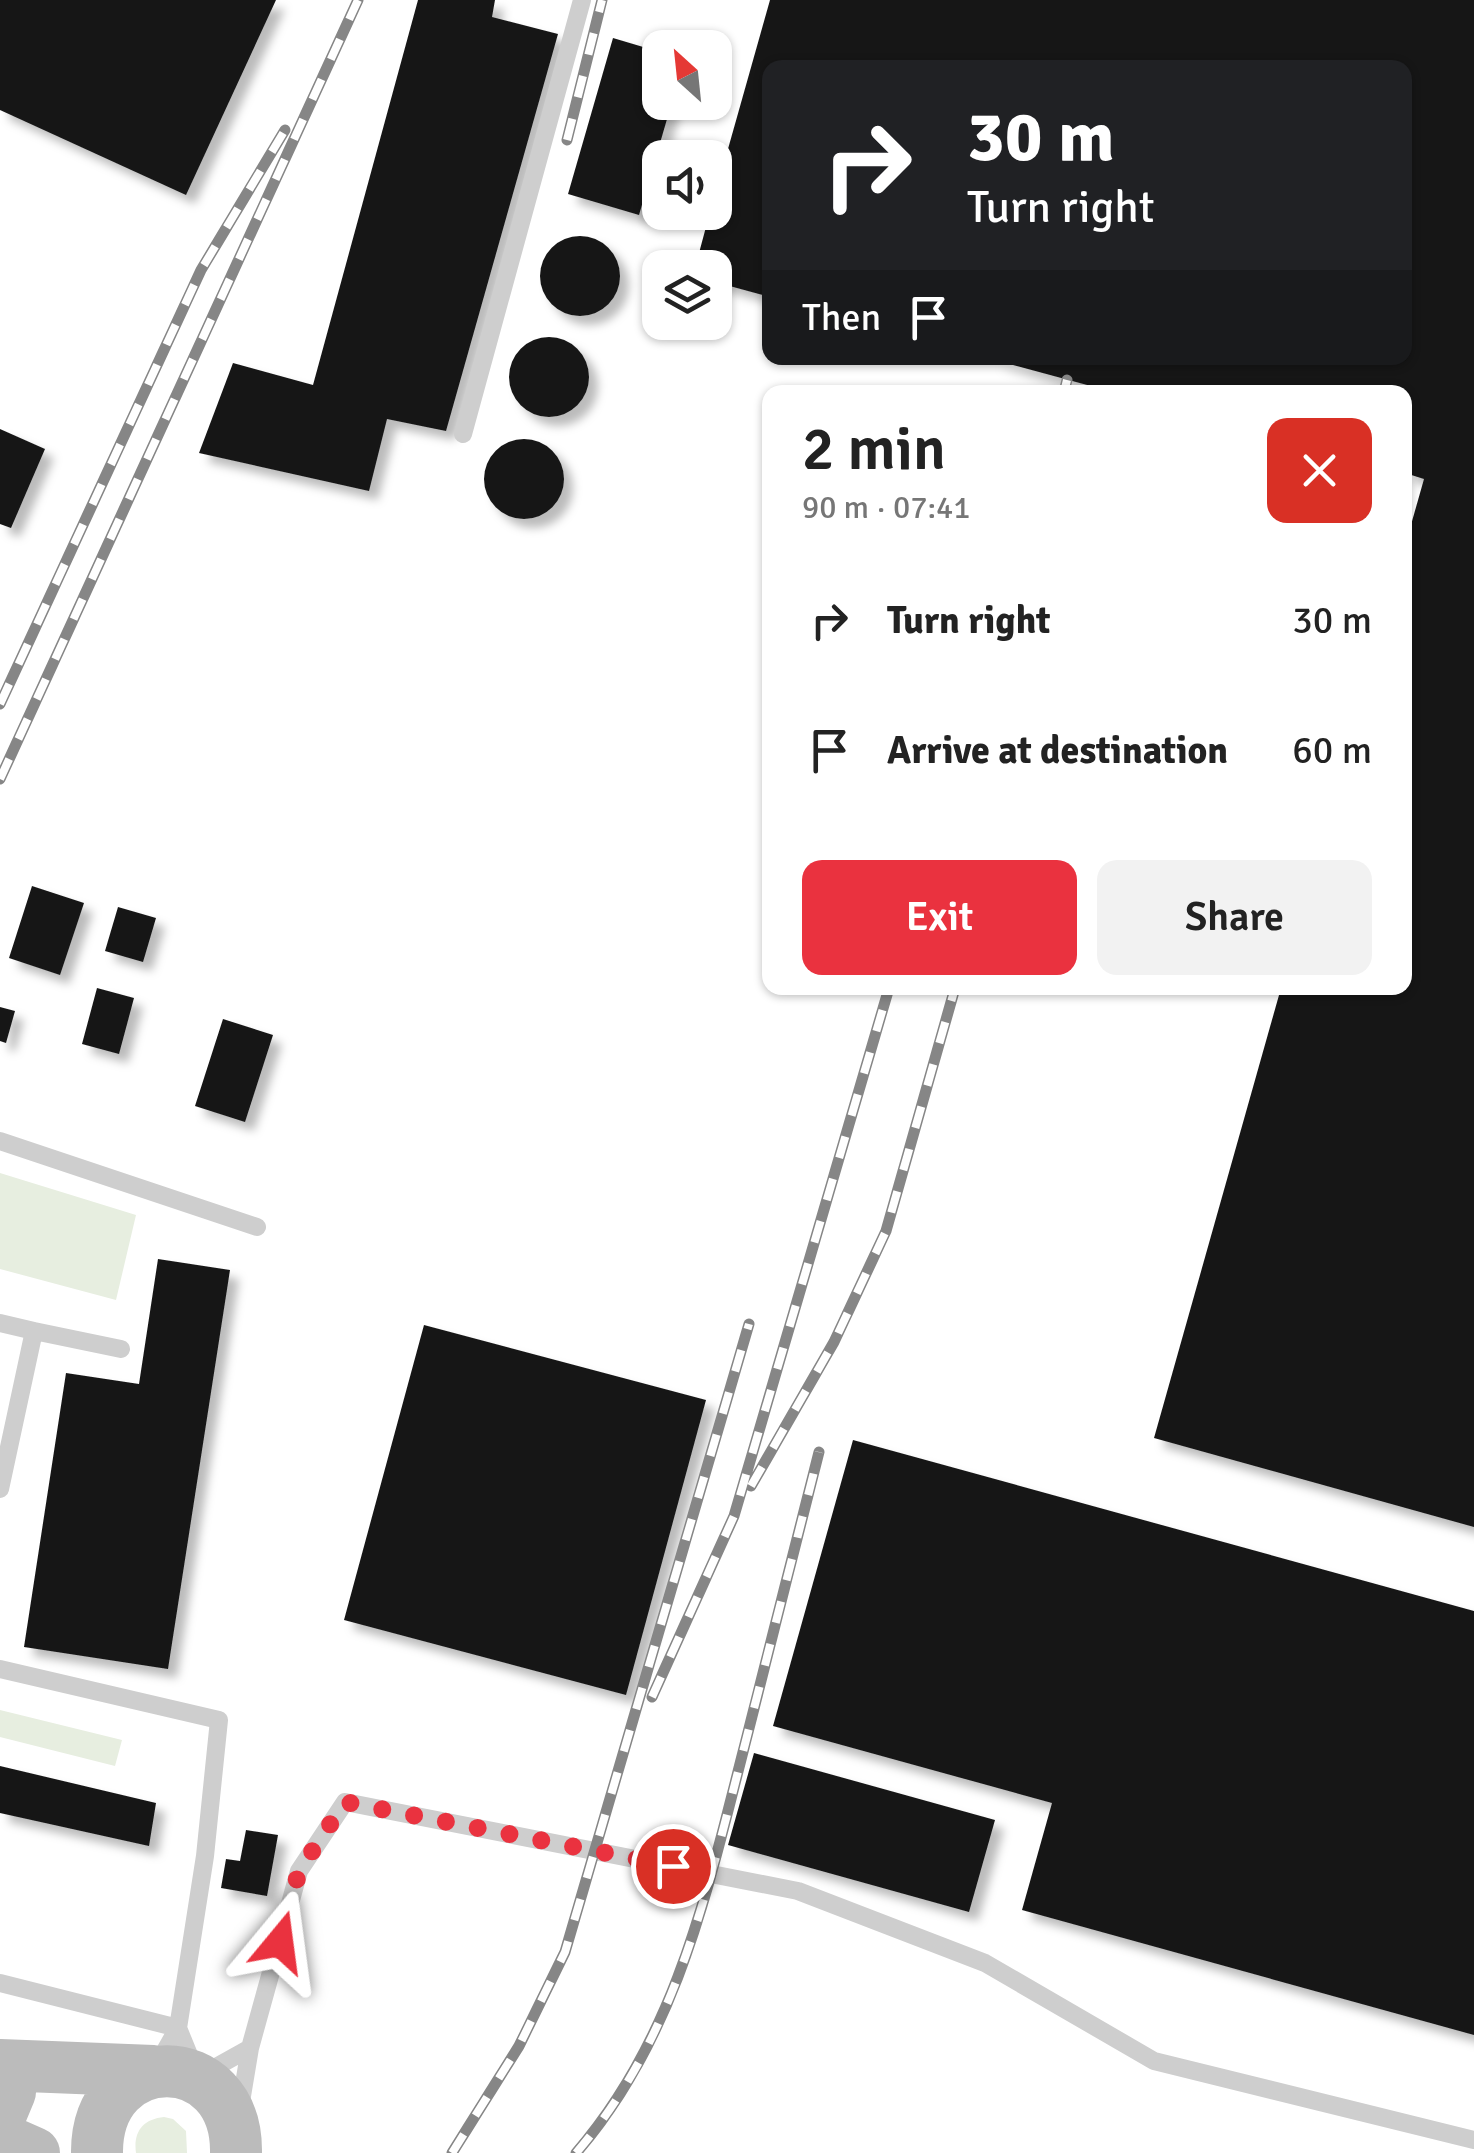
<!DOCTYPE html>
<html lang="en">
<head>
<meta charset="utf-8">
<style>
  body { margin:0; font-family:Signika,sans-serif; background:#f2f2f2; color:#222; height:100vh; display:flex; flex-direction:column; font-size:38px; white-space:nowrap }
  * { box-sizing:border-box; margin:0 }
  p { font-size:32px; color:#767676 }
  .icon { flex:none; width:55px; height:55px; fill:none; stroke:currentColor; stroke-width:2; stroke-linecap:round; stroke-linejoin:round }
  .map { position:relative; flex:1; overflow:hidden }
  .drawer { position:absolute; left:762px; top:385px; width:650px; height:610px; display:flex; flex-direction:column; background:#fff; border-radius:20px; box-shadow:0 2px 8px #0004 }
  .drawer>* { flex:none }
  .hud { position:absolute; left:762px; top:60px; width:650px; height:305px; border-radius:20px; box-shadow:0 2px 8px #0004; background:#202124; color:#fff; overflow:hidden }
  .needle { width:65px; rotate:333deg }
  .buttons { position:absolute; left:642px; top:30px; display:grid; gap:20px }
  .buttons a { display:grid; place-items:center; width:90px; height:90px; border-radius:20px; background:#fff; box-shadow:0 2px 8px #0004; font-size:50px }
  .pin { position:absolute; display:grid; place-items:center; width:85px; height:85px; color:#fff; margin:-42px; border:5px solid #fff; border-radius:50%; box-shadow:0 2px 10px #0007 }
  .me { position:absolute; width:110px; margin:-55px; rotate:16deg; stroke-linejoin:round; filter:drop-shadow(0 0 8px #0008) }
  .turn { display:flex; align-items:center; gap:35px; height:210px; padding:0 40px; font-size:45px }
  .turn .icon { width:130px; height:130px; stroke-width:2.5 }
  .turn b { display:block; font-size:70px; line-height:85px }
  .then { display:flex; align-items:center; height:95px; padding:0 40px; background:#0003; gap:20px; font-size:38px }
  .round { display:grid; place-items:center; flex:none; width:105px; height:105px; border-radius:20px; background:#f2f2f2 }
  .overview { display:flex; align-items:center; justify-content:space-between; height:170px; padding:0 40px }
  h1 { font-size:60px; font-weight:600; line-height:75px }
  .cta { display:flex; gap:20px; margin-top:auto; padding:20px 40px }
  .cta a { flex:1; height:115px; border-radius:20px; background:#ea323f; color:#fff; font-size:40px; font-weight:600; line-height:115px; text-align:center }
  .cta a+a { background:#f2f2f2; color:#222 }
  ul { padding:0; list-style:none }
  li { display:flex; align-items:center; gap:30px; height:130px; padding:0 40px }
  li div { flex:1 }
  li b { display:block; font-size:38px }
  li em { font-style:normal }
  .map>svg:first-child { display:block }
  .green { fill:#e7eee0 }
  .building { fill:#181818; filter:url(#shadow) }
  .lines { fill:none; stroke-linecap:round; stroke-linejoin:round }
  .lane { stroke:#cecece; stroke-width:18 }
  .secondary { stroke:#bbb; stroke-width:52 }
  .rail-casing { stroke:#868686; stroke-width:11 }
  .rail { stroke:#fff; stroke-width:8; stroke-dasharray:22; stroke-linecap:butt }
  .route { stroke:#ea323f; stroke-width:18; stroke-dasharray:0 32.4 }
</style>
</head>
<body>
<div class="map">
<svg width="1474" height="2153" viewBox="0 0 1474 2153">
  <defs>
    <filter id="shadow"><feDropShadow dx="9" dy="9" stdDeviation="5" flood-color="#0004"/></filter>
  </defs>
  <rect width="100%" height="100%" fill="#fff"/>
  <path class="green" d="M 0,1173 L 136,1215 L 116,1300 L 0,1269 Z
    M 0,1710 L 122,1740 L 115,1766 L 0,1737 Z
    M 164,2117 L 173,2119 L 186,2131 L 187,2153 L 136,2153 C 133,2132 143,2119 164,2117 Z"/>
  <path class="building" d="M 0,0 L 276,0 L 186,195 L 0,110 Z
    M 418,0 L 495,0 L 492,17 L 558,34 L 446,431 L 387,419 L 369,491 L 199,453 L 233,363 L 313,385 Z
    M 770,0 L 1474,0 L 1474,1527 L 1154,1438 L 1281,988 L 1405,988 L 1405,546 L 1424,479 L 1405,473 L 1405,392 L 1113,392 L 991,359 L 1405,358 L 1405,68 L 770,68 L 770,297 L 715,282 L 715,268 L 695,268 L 710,212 L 715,212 L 715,195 Z
    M 613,38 L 660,52 L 660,102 L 672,102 L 639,215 L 568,194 Z
    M540 276a40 40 0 1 1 80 0a40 40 0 1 1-80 0Z
    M509 377a40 40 0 1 1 80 0a40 40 0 1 1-80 0Z
    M 0,429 L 45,449 L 11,528 L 0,524 Z
    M484 479a40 40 0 1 1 80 0a40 40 0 1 1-80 0Z
    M 32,886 L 84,903 L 60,975 L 9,958 Z
    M 118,907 L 156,918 L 143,962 L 105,951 Z
    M 97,988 L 134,998 L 119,1054 L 82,1044 Z
    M 0,1007 L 15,1011 L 6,1043 L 0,1041 Z
    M 223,1019 L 273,1035 L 245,1122 L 195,1106 Z
    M 158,1259 L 230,1270 L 168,1669 L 24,1647 L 66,1373 L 139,1384 Z
    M 424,1325 L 706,1400 L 626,1695 L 344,1620 Z
    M 853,1440 L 1474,1611 L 1474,2035 L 1022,1910 L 1052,1803 L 773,1726 Z
    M 754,1753 L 995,1820 L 969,1912 L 728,1845 Z
    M 0,1766 L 156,1803 L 149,1846 L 0,1813 Z
    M 246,1830 L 278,1835 L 267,1896 L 221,1888 L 226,1859 L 240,1861 Z"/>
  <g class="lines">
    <path class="lane" d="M 463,434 L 582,0
      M 0,1141 L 257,1227
      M 0,1323 L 34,1331 L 0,1489
      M 34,1331 L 121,1349
      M 0,1669 L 219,1720 L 205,1856 L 178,2028 L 156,2067
      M 0,1983 L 178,2028
      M 178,2028 L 198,2077 L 250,2048
      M 240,2108 L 250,2048 L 299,1871 L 345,1802 L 798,1891 L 985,1963 L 1154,2061 L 1474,2140"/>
    <path class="secondary" d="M 0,2065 L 153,2071
      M 0,2116 L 10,2092 L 4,2066
      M 0,2138 L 34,2153
      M 97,2153 C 96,2044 238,2044 236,2153"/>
    <g class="rail-casing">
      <path id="rail" d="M 567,140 L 602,0
        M 1064,392 L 1067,380
        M 0,704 L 201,270 L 285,130
        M 0,779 L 358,0
        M 751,1486 L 834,1342 L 886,1231 L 955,988
        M 652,1697 L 734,1516 L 889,988
        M 452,2153 L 519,2046 L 565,1952 L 749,1324
        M 576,2153 C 676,2038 707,1892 744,1748 C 769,1649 794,1551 819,1452"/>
    </g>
    <use href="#rail" class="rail"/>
  </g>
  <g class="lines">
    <path class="route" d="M 280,1942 L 299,1871 L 345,1802 L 673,1866"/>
  </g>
</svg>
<div class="buttons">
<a><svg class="needle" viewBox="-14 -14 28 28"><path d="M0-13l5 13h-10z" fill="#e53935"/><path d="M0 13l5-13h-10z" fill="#767676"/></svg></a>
<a><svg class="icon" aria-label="sound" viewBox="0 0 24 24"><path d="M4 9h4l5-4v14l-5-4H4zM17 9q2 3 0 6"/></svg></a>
<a><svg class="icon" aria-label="layers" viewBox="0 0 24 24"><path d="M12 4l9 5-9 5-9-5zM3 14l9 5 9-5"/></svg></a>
</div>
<div class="pin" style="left:673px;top:1866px;background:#d93025"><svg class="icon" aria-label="arrive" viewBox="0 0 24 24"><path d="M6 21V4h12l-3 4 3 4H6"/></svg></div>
<svg class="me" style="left:280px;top:1942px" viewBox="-20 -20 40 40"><path d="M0-17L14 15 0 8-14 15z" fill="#ea323f" stroke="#fff" stroke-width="4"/></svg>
<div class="hud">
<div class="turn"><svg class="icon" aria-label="right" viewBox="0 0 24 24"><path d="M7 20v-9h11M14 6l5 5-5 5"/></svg><div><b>30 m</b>Turn right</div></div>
<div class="then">Then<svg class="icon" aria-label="arrive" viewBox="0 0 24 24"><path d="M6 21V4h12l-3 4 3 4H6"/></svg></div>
</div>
<section class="drawer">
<div class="overview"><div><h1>2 min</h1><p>90 m · 07:41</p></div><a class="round" style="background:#d93025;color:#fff"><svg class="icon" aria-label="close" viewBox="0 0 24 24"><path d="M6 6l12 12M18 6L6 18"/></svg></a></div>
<ul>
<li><svg class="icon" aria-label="right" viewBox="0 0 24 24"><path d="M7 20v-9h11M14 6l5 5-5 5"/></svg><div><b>Turn right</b></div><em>30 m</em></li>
<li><svg class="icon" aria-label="arrive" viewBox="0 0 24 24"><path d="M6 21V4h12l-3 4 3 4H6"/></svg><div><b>Arrive at destination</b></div><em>60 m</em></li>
</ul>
<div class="cta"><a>Exit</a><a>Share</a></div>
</section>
</div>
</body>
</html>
